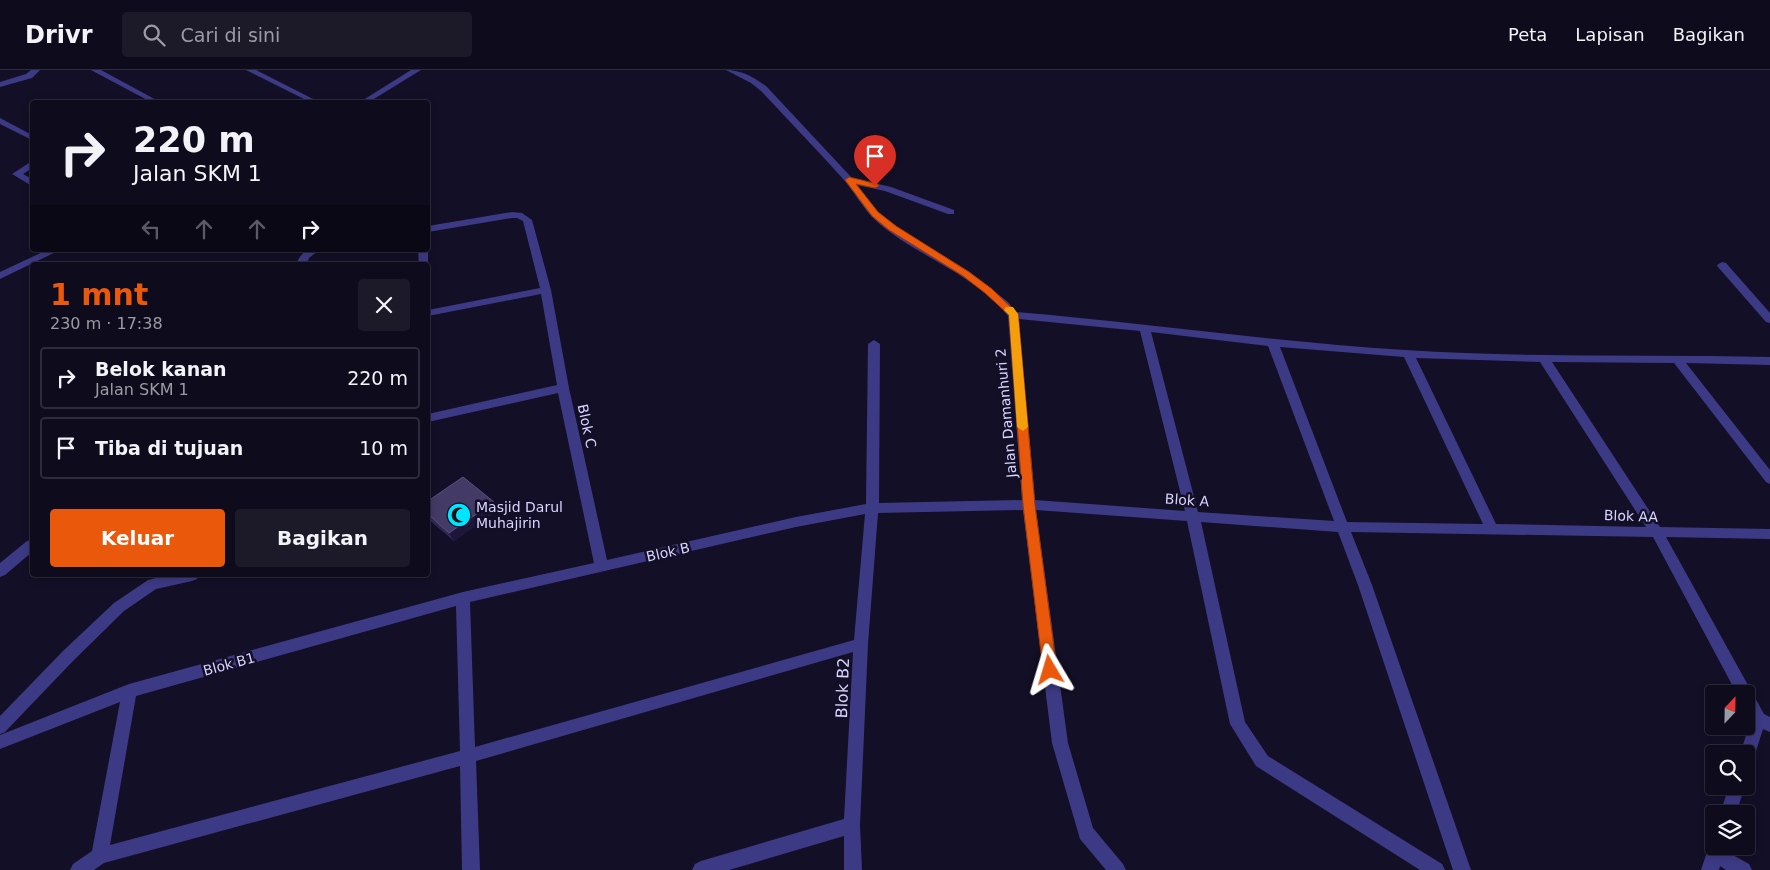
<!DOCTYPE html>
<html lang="id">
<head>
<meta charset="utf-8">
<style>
  body { margin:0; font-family:"DejaVu Sans",sans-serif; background:#1c1929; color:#f1f3f6; height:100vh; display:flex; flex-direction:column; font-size:19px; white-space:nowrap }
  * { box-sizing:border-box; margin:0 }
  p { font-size:16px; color:#9b9ba3 }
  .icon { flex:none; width:28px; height:28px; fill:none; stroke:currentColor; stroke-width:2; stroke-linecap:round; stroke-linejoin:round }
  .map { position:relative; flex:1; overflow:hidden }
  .details { position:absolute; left:30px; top:192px; width:400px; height:315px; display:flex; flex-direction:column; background:#0e0b1c; border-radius:5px; box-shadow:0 2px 8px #0003,0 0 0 1px #2e2b3b }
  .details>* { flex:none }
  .guide { position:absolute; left:30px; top:30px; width:400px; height:152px; border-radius:5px; box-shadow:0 2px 8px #0003,0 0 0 1px #2e2b3b; background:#0e0b1c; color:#f1f3f6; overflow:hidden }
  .needle { width:32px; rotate:22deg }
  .controls { position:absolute; left:1705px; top:615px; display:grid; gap:10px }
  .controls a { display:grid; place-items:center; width:50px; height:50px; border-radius:5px; background:#0e0b1c; box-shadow:0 2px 8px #0003,0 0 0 1px #2e2b3b; font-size:25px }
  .pin { position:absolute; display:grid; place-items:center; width:42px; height:42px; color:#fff; margin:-51px -21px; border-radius:50% 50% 50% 0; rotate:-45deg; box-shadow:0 0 5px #0007 }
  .pin .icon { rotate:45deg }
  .me { position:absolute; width:55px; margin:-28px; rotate:353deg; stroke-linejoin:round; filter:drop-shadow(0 0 4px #0008) }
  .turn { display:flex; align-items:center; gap:18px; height:105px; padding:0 20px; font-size:22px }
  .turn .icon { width:65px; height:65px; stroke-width:2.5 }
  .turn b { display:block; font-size:35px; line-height:42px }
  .lanes { display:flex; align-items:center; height:48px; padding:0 20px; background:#0003; justify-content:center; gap:25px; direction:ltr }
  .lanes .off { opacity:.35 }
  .round { display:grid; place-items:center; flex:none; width:52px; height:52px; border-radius:5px; background:#1c1929 }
  .summary { display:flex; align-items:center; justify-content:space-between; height:85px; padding:0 20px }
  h1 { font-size:30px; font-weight:700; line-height:38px; color:#ea580c }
  .action { display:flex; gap:10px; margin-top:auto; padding:10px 20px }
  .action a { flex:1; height:58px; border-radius:5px; background:#ea580c; color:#fff; font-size:20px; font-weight:700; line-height:58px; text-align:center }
  .action a+a { background:#1c1929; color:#f1f3f6 }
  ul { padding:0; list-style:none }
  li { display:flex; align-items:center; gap:15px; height:62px; margin:0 10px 8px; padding:0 10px; border:2px solid #2e2b3b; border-radius:5px }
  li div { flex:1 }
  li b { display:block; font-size:19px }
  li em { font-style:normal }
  header { display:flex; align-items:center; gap:30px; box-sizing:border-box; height:70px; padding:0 25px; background:#0e0b1c; border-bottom:1px solid #2e2b3b }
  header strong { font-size:24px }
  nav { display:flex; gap:28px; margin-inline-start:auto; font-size:18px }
  .search { width:350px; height:45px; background:#1c1929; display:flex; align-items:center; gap:12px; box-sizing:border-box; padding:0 18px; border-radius:5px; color:#9b9ba3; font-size:19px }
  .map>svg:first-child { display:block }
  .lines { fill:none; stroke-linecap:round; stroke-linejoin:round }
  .minor { fill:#3d3a85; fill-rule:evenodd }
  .wall { fill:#312854 }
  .shaded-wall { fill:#1d163a }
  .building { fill:#433a66; stroke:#5a527e }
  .route { fill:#ea580c; stroke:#983908 }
  .slow { fill:#f59e0b }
  .labels { text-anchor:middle; stroke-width:5; stroke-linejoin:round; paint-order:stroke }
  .street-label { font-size:14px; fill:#d9d4ff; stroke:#130f26 }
  .poi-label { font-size:14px; fill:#d9d4ff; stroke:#130f26; text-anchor:start }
  .near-street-label { font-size:16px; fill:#d9d4ff; stroke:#130f26 }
</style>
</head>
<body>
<header>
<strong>Drivr</strong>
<div class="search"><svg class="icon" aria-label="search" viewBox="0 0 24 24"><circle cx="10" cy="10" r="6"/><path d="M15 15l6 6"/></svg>Cari di sini</div>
<nav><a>Peta</a><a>Lapisan</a><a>Bagikan</a></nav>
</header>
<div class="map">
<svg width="1770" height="800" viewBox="0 0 1770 800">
  <rect width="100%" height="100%" fill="#130f26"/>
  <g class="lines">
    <path class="minor" d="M 31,0 L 40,0 L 32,8 L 0,17 L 0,12 L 26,4 Z
      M 91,0 L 101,0 L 160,32 L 151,32 Z
      M 246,0 L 256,0 L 319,32 L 310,32 Z
      M 411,0 L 421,0 L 369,32 L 360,32 Z
      M 726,0 C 742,0 755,8 767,17 L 852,108 L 891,117 L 954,140 L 954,144 L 948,144 L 885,121 L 857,115 L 878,142 L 895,156 L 970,202 L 1008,232 L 1016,242 C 1146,253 1275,272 1405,280 C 1527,288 1649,284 1770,287 L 1770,295 L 1686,293 L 1770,400 L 1770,414 L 1766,412 L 1674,293 L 1552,292 L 1660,457 L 1770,459 L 1770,469 L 1666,467 L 1764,644 L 1770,647 L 1770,662 L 1763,659 L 1752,694 L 1746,696 L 1746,684 L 1740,684 L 1751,650 L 1746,641 L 1746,624 L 1737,624 L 1653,467 L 1351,462 L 1372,515 L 1471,800 L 1453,800 L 1358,515 L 1338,462 L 1201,452 L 1245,652 L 1268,686 L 1442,794 L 1445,800 L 1420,800 L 1256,696 L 1230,654 L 1187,451 L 1036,440 L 1068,673 L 1093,758 L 1123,794 L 1126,800 L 1106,800 L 1080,769 L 1052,673 L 1023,440 L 878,443 L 868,574 L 860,755 L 862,800 L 844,800 L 844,766 L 729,800 L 692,800 L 695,794 L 701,791 L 844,749 L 853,582 L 476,691 L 480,800 L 462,800 L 460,696 L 104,793 L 94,800 L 70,800 L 73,794 L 92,781 L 120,632 L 0,679 L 0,665 L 129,614 L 463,522 L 594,493 L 558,323 L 428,352 L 428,344 L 557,315 L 541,224 L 428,246 L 428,240 L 540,218 L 523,151 L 517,148 L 512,148 L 428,162 L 428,156 L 512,142 L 522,143 L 532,150 L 551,220 L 569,318 L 607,490 L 796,447 L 866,434 L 868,274 L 874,270 L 880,274 L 879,433 L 1022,430 L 1008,246 C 972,201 911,185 872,147 C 862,136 854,122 844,110 C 817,80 789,51 761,21 L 751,13 ZM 1019,249 L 1140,261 L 1185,441 L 1035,430 ZM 1151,262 L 1268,276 L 1334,451 L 1198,442 ZM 1280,277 L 1404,287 L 1483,454 L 1347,452 ZM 1416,288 L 1540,292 L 1646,457 L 1496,454 ZM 865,444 L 854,570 L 475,677 L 470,532 L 796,457 ZM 456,536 L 460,681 L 110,775 L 136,626 Z
      M 0,48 L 32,65 L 32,70 L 0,54 Z
      M 32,91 L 32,98 L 23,104 L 32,109 L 32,116 L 12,104 Z
      M 47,180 L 60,180 L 0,209 L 0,202 Z
      M 306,180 L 319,180 L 309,188 L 306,195 L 296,195 L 299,188 Z
      M 418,180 L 428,180 L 428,197 L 428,195 L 419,195 Z
      M 1722,192 L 1726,193 L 1770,243 L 1770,253 L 1766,252 L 1718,197 L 1717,195 Z
      M 32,470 L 32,482 L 5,505 L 0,507 L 0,493 L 27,471 Z
      M 168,505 L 199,505 L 197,509 L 192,511 L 156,519 L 124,541 L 73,591 L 5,662 L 0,664 L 0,646 L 63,581 L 114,533 L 148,510 Z
      M 1729,716 L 1745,716 L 1736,744 L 1720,744 Z
      M 1714,769 L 1714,776 L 1725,776 L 1724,780 L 1749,794 L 1752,800 L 1726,800 L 1720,796 L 1719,800 L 1701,800 L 1711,770 Z"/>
  </g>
  <path class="wall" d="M 428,431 L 494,432 L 498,440 L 454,471 L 428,449 Z"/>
  <path class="shaded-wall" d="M 494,432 L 498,440 L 454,471 L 449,463 Z"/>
  <path class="building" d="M 463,407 L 494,432 L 449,463 L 428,444 L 428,431 Z"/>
  <path class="route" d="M 849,107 L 878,114 L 879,116 L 875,118 L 856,114 L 878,142 L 896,156 L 969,202 L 992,219 L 1018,244 L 1035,435 L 1057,600 L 1055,604 L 1050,606 L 1045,604 L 1043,600 L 1023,435 L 1009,245 L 985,223 L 963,206 L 889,160 L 872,146 L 845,110 Z"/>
  <path class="slow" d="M 1006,237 L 1013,237 L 1018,244 L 1028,357 L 1023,361 L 1017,357 L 1009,245 L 1004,240 Z"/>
  <defs>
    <g id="mosque-disc" transform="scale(1.25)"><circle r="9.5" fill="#00e5ff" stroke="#130f26"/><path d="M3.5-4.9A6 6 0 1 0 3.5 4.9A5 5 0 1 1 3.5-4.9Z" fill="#111"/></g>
  </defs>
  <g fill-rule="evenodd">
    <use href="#mosque-disc" x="459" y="445"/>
  </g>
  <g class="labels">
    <g class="street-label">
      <text transform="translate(1006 343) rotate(-95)" y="5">Jalan Damanhuri 2</text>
      <text transform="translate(587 356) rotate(78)" y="5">Blok C</text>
      <text transform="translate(1187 430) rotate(4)" y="5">Blok A</text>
      <text transform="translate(1631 446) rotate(2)" y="5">Blok AA</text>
      <text transform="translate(668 482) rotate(-13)" y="5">Blok B</text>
      <text transform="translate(229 594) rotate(-15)" y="5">Blok B1</text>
    </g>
    <g class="poi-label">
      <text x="476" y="442">Masjid Darul<tspan x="476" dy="16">Muhajirin</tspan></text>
    </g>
    <g class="near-street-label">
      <text transform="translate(842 618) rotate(-88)" y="6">Blok B2</text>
    </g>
  </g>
</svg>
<div class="controls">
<a><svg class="needle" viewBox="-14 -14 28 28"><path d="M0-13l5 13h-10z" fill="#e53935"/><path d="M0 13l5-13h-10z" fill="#9b9ba3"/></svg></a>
<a><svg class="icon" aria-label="search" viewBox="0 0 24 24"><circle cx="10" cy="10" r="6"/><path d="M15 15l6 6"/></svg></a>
<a><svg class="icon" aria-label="layers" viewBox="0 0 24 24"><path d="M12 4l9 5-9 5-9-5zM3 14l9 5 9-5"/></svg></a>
</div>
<div class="pin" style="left:875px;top:116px;background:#d93025"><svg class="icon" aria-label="arrive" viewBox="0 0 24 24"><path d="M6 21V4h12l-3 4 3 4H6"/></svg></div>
<svg class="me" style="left:1050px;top:600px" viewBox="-20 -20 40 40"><path d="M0-17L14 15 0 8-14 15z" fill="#ea580c" stroke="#fff" stroke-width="4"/></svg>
<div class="guide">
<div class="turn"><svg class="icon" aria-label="right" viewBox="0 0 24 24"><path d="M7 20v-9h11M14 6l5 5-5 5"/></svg><div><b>220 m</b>Jalan SKM 1</div></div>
<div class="lanes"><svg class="icon off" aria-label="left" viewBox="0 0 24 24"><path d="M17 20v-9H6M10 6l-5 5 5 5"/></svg><svg class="icon off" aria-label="ahead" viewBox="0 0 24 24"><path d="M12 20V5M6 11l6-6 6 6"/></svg><svg class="icon off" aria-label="ahead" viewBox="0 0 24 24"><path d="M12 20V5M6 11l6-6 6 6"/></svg><svg class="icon" aria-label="right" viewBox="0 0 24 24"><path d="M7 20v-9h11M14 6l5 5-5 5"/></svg></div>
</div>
<section class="details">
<div class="summary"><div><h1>1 mnt</h1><p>230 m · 17:38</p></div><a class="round"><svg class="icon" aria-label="close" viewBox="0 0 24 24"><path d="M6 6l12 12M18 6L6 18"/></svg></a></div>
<ul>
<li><svg class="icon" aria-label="right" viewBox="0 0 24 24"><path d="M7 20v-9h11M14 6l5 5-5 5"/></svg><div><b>Belok kanan</b><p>Jalan SKM 1</p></div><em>220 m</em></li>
<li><svg class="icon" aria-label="arrive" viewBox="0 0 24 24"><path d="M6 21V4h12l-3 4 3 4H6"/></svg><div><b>Tiba di tujuan</b></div><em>10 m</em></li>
</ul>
<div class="action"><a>Keluar</a><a>Bagikan</a></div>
</section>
</div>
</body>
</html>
